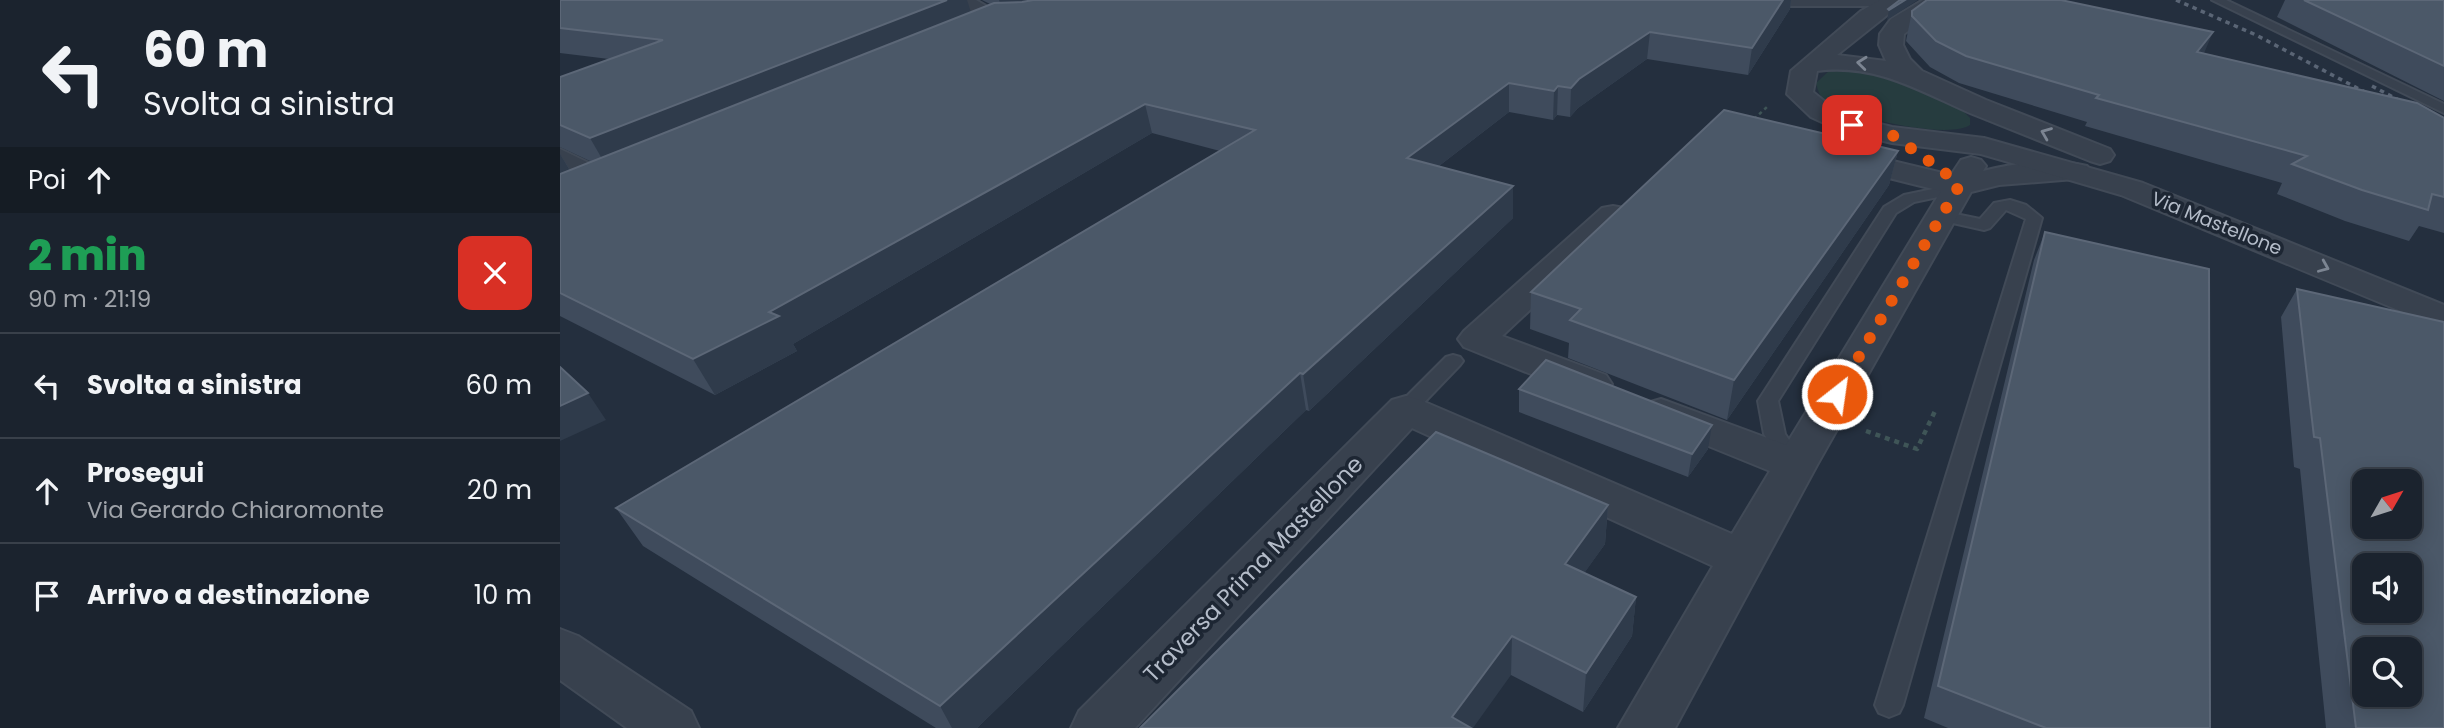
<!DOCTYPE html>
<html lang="it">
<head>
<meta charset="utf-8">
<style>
  body { margin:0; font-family:Poppins,sans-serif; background:#242b36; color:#f1f3f6; height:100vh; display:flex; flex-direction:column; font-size:26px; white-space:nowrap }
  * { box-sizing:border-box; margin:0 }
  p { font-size:23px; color:#a0a4aa }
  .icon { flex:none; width:38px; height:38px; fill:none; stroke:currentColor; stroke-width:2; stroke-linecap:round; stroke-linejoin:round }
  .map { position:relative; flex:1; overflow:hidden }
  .drawer { display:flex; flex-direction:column; background:#1b232e; width:560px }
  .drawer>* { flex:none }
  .guide { background:#1b232e; color:#f1f3f6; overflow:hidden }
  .needle { width:46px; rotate:51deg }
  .controls { position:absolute; left:1792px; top:469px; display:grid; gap:14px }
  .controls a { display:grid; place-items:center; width:70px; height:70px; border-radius:14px; background:#1b232e; box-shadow:0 4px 18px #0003,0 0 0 2px #39404a; font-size:35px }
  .pin { position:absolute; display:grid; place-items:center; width:60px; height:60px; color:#fff; margin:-30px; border-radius:14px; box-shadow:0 4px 10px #0006 }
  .me { position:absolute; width:77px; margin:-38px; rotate:30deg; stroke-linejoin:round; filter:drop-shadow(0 0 5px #0008) }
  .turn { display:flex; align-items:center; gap:24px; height:147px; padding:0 28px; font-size:32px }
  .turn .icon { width:91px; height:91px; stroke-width:2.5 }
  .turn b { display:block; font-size:49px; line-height:60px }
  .then { display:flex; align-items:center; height:66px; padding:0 28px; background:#0003; gap:14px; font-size:26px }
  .round { display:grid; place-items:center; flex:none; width:74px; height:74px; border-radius:14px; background:#242b36 }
  .summary { display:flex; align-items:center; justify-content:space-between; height:119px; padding:0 28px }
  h1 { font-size:42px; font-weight:800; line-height:52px; color:#1e9e55 }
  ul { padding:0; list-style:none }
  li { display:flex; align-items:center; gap:21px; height:105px; padding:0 28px; border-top:2px solid #39404a }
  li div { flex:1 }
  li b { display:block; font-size:26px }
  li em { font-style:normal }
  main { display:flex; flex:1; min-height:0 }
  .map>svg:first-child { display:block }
  .green { fill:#263c3f }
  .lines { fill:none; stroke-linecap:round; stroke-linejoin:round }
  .service-casing { stroke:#414a57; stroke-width:4 }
  .minor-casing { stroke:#414a57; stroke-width:4 }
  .tertiary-casing { stroke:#414a57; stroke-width:4 }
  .path-far1 { stroke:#3f5557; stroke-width:2.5; stroke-dasharray:3.5 3.5; stroke-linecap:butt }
  .path { stroke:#3f5557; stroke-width:4.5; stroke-dasharray:5 5; stroke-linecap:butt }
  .service { fill:#38414e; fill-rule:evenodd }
  .minor { fill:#38414e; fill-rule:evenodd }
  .tertiary { fill:#38414e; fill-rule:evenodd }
  .rail-far1 { stroke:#5a6575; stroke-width:3.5; stroke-dasharray:4.5 4.5; stroke-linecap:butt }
  .rail { stroke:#5a6575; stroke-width:4.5; stroke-dasharray:5 5; stroke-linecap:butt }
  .wall { fill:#3f4b5c }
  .shaded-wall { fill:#2f3b4b }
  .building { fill:#4b5868; stroke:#5c6777; stroke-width:2; fill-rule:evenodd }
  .oneway { stroke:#7c8592 }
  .route { stroke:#ea580c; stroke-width:12; stroke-dasharray:0 21.6 }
  .labels { text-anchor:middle; stroke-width:7; stroke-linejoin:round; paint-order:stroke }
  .street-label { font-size:19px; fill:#b4bcc9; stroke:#1d2633 }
  .near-street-label { font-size:23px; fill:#b4bcc9; stroke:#1d2633 }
</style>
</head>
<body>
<main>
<section class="drawer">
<div class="guide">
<div class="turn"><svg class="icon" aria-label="left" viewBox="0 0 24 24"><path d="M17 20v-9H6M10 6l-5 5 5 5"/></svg><div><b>60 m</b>Svolta a sinistra</div></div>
<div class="then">Poi<svg class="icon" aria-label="ahead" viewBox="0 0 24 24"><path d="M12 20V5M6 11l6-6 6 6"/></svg></div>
</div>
<div class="summary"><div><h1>2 min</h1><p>90 m · 21:19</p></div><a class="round" style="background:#d93025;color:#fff"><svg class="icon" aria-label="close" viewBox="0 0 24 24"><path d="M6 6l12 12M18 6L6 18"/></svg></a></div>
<ul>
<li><svg class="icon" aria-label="left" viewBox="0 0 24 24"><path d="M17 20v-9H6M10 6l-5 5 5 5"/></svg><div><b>Svolta a sinistra</b></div><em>60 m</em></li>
<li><svg class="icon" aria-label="ahead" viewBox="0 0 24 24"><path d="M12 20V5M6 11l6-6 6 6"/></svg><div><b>Prosegui</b><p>Via Gerardo Chiaromonte</p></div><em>20 m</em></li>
<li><svg class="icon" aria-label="arrive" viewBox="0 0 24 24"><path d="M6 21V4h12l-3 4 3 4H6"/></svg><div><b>Arrivo a destinazione</b></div><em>10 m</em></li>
</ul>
</section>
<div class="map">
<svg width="1884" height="728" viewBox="0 0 1884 728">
  <rect width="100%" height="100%" fill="#242f3e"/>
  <path class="green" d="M 1282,67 L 1323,75 L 1403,111 L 1410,118 L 1410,125 C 1388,140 1288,117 1266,102 C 1260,97 1258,91 1256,83 L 1270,70 Z"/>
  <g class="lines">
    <g class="service-casing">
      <path id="service" d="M 1652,0 L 1666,0 L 1884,104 L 1884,113 Z
        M 1397,184 L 1402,186 L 1402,192 L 1354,202 L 1336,213 L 1218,401 L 1225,434 L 1244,462 L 1241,467 L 1225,467 L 1204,434 L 1198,401 L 1324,207 L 1344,195 Z
        M 1450,200 L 1466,205 L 1482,218 L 1343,705 L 1339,713 L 1329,717 L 1319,713 L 1315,705 L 1466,219 L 1446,210 L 1430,228 L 1424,230 L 1375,219 L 1373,216 L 1381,211 L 1420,219 L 1434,203 Z
        M 893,355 L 900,357 L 903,361 L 900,365 L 853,414 L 839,414 L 836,409 L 839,404 L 886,357 Z"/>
    </g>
    <g class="minor-casing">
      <path id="minor" d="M 388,0 L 416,0 L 448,19 L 445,24 L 429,24 Z
        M 1193,0 L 1345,0 L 1334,6 L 1204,6 Z
        M 0,149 L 58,177 L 62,183 L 58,189 L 47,192 L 36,189 L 0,170 Z
        M 1283,149 L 1391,175 L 1401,160 L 1411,157 L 1421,160 L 1426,166 L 1423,171 C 1455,163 1495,158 1527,166 L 1532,172 L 1527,178 L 1439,185 L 1411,192 L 1257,465 L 1115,728 L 1058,728 L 1153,566 L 852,428 L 575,728 L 511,728 L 519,711 L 832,400 L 846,396 L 860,400 L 1172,534 L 1210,471 L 1087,421 L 1081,412 L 1087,403 L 1101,399 L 1226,445 L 1381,191 L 1273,164 L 1269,158 L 1273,152 Z
        M 1053,206 L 1064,208 L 1069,215 L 1064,222 L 942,336 L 1046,375 L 1052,384 L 1046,393 L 1032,396 L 1018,393 L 904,347 L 898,339 L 904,331 L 1042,208 Z
        M 0,629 L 18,636 L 131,711 L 139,728 L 67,728 L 0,680 Z"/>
    </g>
    <g class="tertiary-casing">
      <path id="tertiary" d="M 1320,0 L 1346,0 L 1277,55 L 1326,61 L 1319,45 L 1320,34 L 1331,19 L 1363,0 L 1389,0 L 1344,34 L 1343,45 L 1350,59 L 1362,71 L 1426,100 L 1550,149 L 1554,155 L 1550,161 L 1540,164 L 1530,161 C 1490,145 1450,129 1410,113 C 1360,91 1315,63 1257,71 L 1253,92 L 1269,105 L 1300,119 L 1332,127 L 1424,138 L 1583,183 L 1884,305 L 1884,329 L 1561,195 L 1421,154 L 1332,143 L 1281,131 L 1251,117 L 1227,94 L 1231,71 L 1301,11 Z"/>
    </g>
    <path class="path-far1" d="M 1194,119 L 1208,106"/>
    <path class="path" d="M 1306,431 L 1357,449 L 1376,409"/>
    <use href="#service" class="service"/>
    <use href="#minor" class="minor"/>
    <use href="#tertiary" class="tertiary"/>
    <path class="rail-far1" d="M 1616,0 L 1696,35 L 1820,100
      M 1812,86 L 1884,124"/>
    <path class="rail" d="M 1880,122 L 1884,124"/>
  </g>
  <path class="wall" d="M 0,0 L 411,12 L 430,4 L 422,0 L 1231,0 L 1230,9 L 1188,75 L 1087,59 L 1018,108 L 1010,117 L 997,115 L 993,120 L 949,112 L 879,166 L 953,186 L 953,218 L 749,411 L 746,410 L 417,728 L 376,728 L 83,546 L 56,508 L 660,151 L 592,133 L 233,344 L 237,351 L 155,395 L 0,316 L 0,154 L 10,170 L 32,162 L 0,147 L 0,77 L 49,59 L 0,53 Z
    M 1725,0 L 1884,0 L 1884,101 L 1717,17 Z
    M 1352,11 L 1644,54 L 1884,118 L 1884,233 L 1859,226 L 1849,241 L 1785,221 L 1717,194 L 1722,183 L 1525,126 L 1527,122 L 1399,83 L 1370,67 L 1346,41 Z
    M 1338,151 L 1329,185 L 1167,420 L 1008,358 L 1009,343 L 970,329 L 971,292 Z
    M 1485,232 L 1650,728 L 1388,728 L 1364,718 L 1474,260 Z
    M 1737,289 L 1884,728 L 1766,728 L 1740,469 L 1734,467 L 1721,317 Z
    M 959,389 L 1148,449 L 1128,477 L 959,412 Z
    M 876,432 L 1048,505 L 1045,544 L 1024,573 L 1076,597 L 1072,636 L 1023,712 L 951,675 Z"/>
  <path class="shaded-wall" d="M 386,0 L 407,0 L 413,19 L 48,169 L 30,138 Z
    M 439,0 L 519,0 L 442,9 Z
    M 1223,0 L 1231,0 L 1230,9 L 1188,75 L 1192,48 Z
    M 1345,0 L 1358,0 L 1327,20 L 1329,10 Z
    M 1090,32 L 1087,59 L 1018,108 L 1010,117 L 1011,88 L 1019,79 Z
    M 1653,32 L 1642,58 L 1637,52 Z
    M 949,83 L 949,112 L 849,189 L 847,158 Z
    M 998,86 L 997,115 L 993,120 L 994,91 Z
    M 585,104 L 592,133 L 233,344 L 237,351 L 155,395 L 133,359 L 209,312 Z
    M 1338,151 L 1329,185 L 1167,420 L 1174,380 Z
    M 0,154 L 17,182 L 0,191 Z
    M 953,186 L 953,218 L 749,411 L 743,374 Z
    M 740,373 L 746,410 L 417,728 L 392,728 L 380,706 Z
    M 28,393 L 46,420 L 0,441 L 0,406 Z
    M 1152,425 L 1148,449 L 1128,477 L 1132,454 Z
    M 1048,505 L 1045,544 L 1003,603 L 1005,564 Z
    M 1076,597 L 1072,636 L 1023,712 L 1026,673 Z
    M 952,636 L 951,675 L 913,728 L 892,728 L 892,717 Z"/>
  <path class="building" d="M 0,0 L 387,0 L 30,138 L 0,125 L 0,77 L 103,40 L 0,28 Z
    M 473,0 L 1223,0 L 1192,48 L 1090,32 L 1019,79 L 1011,88 L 998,86 L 994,91 L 949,83 L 847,158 L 953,186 L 743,374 L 740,373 L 380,706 L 56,508 L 695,130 L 585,104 L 209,312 L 219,316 L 133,359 L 0,293 L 0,174 L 434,3 L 462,2 Z
    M 1340,0 L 1345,0 L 1329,10 L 1328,9 Z
    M 1367,0 L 1501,0 L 1653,32 L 1637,52 L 1857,103 L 1884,118 L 1884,197 L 1872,194 L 1868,210 L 1802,190 L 1732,164 L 1747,156 L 1536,98 L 1539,95 L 1406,56 L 1376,41 L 1352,16 L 1352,11 Z
    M 1744,0 L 1884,0 L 1884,66 Z
    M 1164,110 L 1338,151 L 1174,380 L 1010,320 L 1021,309 L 971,292 Z
    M 1485,232 L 1649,269 L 1650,728 L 1486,728 L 1378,686 Z
    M 1737,289 L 1884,322 L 1884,728 L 1796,728 L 1760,438 L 1754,437 ZM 1804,481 L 1850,481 L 1850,527 L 1804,527 ZM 1804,565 L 1850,565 L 1850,611 L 1804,611 ZM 1804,649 L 1850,649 L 1850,695 L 1804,695 Z
    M 986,360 L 1152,425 L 1132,454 L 959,389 Z
    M 0,367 L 28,393 L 0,406 Z
    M 876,432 L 1048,505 L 1005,564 L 1076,597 L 1026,673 L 952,636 L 892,717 L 911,728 L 580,728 Z"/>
  <defs><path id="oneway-chevron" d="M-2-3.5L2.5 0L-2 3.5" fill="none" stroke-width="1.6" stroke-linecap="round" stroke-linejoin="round" transform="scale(1.75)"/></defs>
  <g class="oneway">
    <use href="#oneway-chevron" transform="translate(1302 63) rotate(-174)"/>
    <use href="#oneway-chevron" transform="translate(1486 133) rotate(-158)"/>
    <use href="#oneway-chevron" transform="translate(1764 267) rotate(23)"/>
  </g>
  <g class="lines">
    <path class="route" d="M 1277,394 L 1399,186 L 1382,170 L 1332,135 L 1292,125"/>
  </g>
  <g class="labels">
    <g class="street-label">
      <text transform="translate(1657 223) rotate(22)" y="7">Via Mastellone</text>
    </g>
    <g class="near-street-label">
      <text transform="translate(693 569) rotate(-46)" y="8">Traversa Prima Mastellone</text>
    </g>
  </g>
</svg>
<div class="controls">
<a><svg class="needle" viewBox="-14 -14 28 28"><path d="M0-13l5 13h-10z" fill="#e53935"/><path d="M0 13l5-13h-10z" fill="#a0a4aa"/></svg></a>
<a><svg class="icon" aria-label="sound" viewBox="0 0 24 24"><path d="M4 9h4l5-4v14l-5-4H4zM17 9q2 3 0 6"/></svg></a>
<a><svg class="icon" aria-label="search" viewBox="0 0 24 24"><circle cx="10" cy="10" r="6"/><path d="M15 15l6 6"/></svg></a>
</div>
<div class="pin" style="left:1292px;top:125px;background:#d93025"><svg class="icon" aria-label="arrive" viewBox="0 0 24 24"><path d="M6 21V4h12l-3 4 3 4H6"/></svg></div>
<svg class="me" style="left:1277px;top:394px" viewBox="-20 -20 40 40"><circle r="17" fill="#ea580c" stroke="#fff" stroke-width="3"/><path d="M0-11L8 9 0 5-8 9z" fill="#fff"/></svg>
</div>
</main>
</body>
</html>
